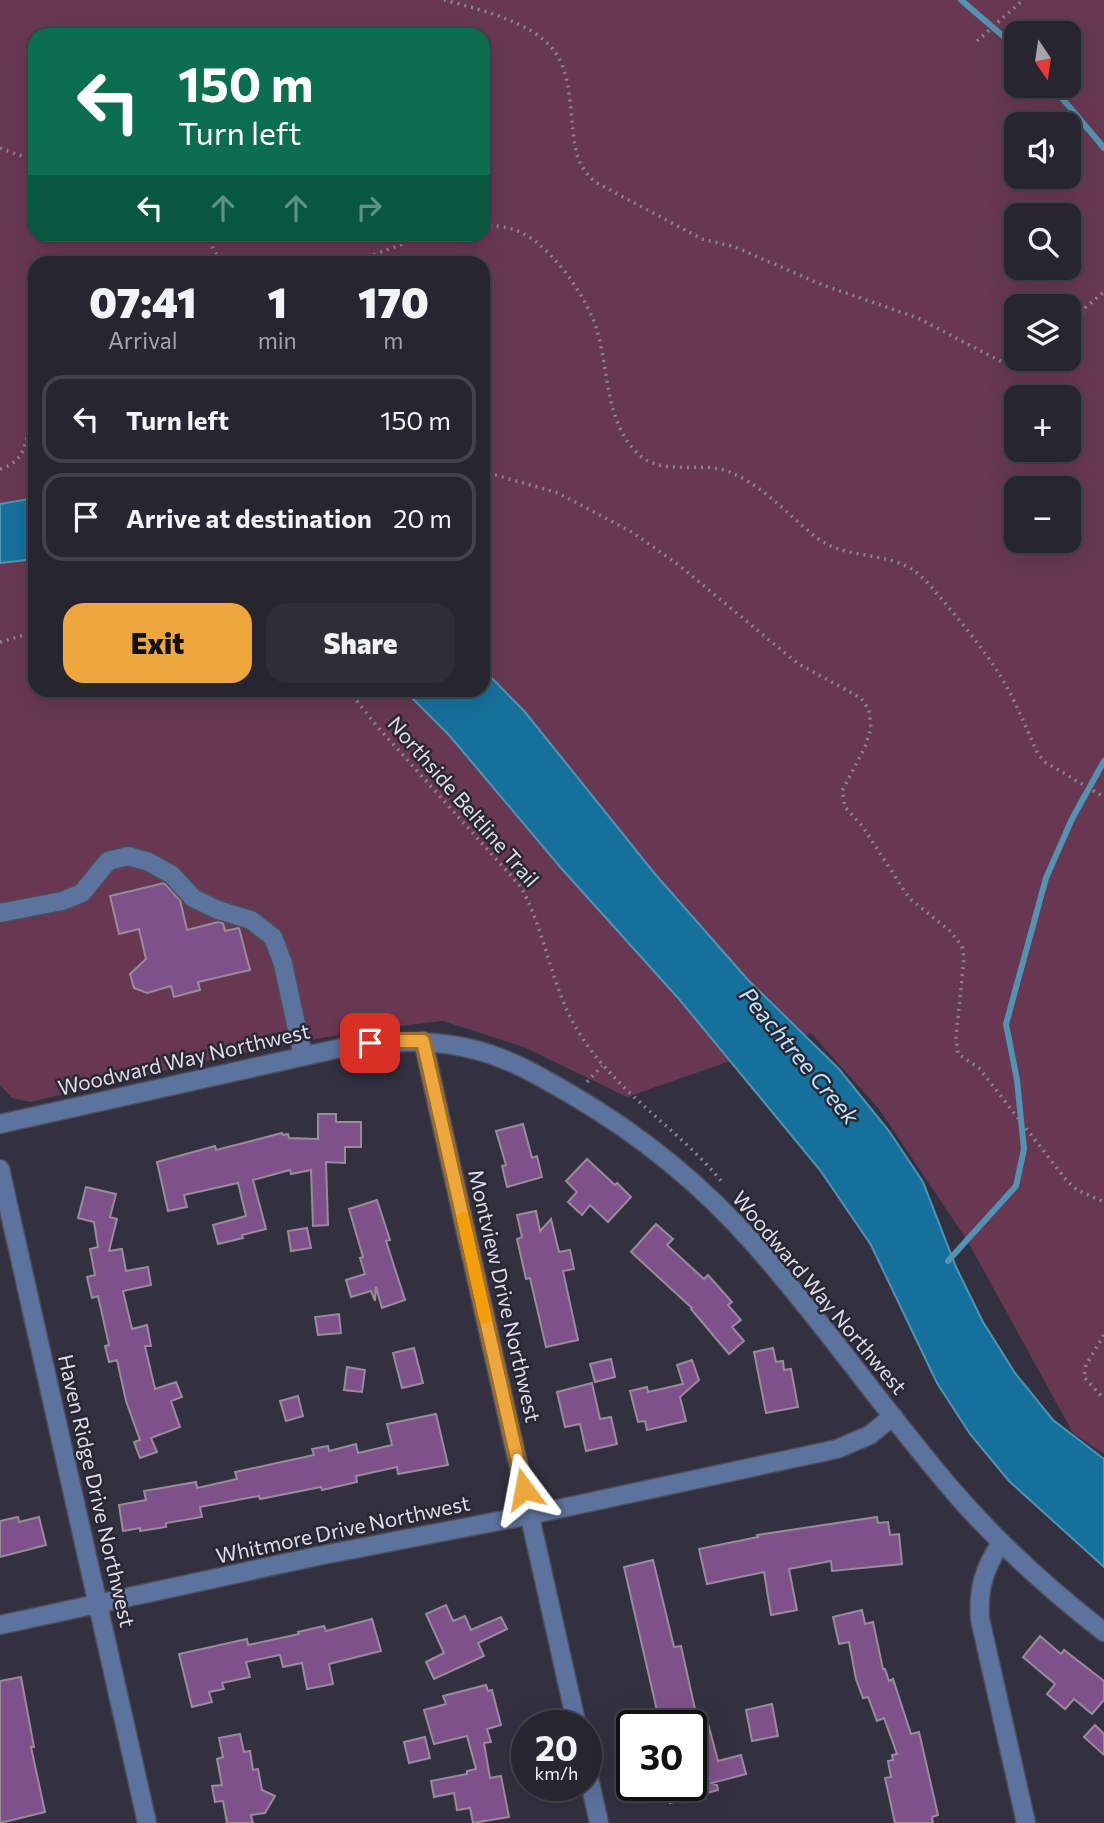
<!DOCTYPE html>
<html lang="en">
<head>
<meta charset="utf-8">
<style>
  body { margin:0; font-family:Commissioner,sans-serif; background:#2e2d38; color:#f1f3f6; height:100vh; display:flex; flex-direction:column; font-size:26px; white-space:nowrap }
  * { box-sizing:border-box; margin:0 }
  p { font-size:23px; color:#a4a5ab }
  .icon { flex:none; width:38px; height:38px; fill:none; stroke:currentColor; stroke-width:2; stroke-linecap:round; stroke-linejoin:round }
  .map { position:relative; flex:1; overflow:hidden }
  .panel { position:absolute; left:28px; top:256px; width:462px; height:441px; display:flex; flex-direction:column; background:#262530; border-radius:21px; box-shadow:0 7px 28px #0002,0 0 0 2px #42424c }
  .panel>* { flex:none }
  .guide { position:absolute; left:28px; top:28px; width:462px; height:214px; border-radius:21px; box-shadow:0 7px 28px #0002,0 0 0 2px #42424c; background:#0b6e4f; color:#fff; overflow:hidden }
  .needle { width:46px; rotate:167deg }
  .controls { position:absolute; left:1004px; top:21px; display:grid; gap:14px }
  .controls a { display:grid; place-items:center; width:77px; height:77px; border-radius:14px; background:#262530; box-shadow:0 7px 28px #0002,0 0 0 2px #42424c; font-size:35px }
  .speed { position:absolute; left:511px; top:1710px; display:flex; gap:14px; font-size:35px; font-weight:700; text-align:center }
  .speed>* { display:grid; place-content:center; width:91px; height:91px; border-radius:50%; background:#262530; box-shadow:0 7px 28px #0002,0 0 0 2px #42424c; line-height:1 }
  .speed small { font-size:18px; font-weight:400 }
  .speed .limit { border:4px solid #111; border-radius:10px; background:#fff; color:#111 }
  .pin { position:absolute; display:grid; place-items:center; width:60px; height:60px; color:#fff; margin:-30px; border-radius:14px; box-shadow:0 4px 10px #0006 }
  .me { position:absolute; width:77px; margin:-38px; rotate:347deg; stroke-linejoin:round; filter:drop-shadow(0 0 5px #0008) }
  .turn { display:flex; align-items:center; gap:24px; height:147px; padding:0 35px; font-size:32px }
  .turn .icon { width:91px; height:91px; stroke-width:2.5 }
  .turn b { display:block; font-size:49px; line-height:60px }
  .lanes { display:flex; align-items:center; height:66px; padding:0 35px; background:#0003; justify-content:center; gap:35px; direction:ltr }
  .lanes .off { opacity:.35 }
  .eta { display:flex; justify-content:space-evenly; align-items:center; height:119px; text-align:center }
  .eta b { font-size:42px; font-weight:800; line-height:49px }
  .button { display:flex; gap:14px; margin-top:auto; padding:14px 35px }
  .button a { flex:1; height:80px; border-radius:21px; background:#eea73d; color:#111; font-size:28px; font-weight:800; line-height:80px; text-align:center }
  .button a+a { background:#2e2d38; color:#f1f3f6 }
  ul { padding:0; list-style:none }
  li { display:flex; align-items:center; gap:21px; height:88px; margin:0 14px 10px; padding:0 21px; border:4px solid #42424c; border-radius:21px }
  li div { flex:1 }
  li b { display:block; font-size:26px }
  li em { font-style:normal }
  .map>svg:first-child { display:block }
  .green { fill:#683852; fill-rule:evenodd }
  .water { fill:#15719b; stroke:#5292b2; stroke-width:2 }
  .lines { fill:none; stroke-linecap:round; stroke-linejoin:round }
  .stream { stroke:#5292b2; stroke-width:6 }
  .building { fill:#7f518a; stroke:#988b9b; stroke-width:2 }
  .minor-casing { stroke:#4f4d5b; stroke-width:21 }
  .path { stroke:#858490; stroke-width:3.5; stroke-dasharray:2 5; stroke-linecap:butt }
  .minor { stroke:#5c739e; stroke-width:18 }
  .route-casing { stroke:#9b6d28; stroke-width:18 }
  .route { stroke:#eea73d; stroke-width:12 }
  .slow { stroke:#f59e0b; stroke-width:12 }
  .labels { text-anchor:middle; stroke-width:5; stroke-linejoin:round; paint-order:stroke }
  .street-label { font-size:21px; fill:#dfdee8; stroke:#292735 }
  .water-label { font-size:23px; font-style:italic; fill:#bee6fe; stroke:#292735 }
</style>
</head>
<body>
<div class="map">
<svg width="1104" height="1823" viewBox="0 0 1104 1823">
  <rect width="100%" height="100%" fill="#333140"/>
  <path class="green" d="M 0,0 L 1104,0 L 1104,1454 L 1073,1433 L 967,1240 L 879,1109 L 811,1033 L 627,1097 L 524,1047 L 443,1021 L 358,1031 L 233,1055 L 30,1102 L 12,1098 L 0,1085 ZM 1017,33 L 1069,33 L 1069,86 L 1017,86 ZM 35,35 L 483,35 L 483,234 L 35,234 ZM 1017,124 L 1069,124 L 1069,177 L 1017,177 ZM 1017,215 L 1069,215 L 1069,268 L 1017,268 ZM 35,262 L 483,262 L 483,690 L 35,690 ZM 1017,306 L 1069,306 L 1069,359 L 1017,359 ZM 1017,397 L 1069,397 L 1069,450 L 1017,450 ZM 1017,488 L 1069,488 L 1069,541 L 1017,541 Z"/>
  <path class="water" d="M 35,498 L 35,559 L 0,563 L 0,504 Z
    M 483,669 L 525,712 L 655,874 L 749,981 L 839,1069 L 889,1131 L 923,1182 L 956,1267 L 983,1322 L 1015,1373 L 1053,1420 L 1104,1459 L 1104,1567 L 1009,1481 L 970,1434 L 937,1383 L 871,1245 L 820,1170 L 679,999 L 561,868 L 449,735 L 404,690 L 483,690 Z"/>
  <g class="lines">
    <path class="stream" d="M 961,0 L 1017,48
      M 1052,86 L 1104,148
      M 948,1261 L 1016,1186 L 1024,1149 L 1017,1080 L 1006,1024 L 1046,878 L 1072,819 L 1104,761"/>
  </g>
  <path class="building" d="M 164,883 L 180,900 L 187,930 L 218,922 L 223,923 L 225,931 L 239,928 L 250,970 L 198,982 L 200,990 L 174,997 L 171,986 L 147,993 L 134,988 L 130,974 L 146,959 L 139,929 L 119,934 L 110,896 Z
    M 318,1114 L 336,1114 L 336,1122 L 361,1122 L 361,1147 L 345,1147 L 345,1163 L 326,1162 L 328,1225 L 313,1226 L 311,1170 L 291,1174 L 290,1170 L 253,1180 L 266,1229 L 242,1235 L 243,1238 L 218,1244 L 213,1225 L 246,1216 L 238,1183 L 184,1195 L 187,1207 L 168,1211 L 157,1162 L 215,1146 L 216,1150 L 282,1133 L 283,1135 L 288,1134 L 289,1138 L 318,1139 Z
    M 523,1124 L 532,1158 L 537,1156 L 542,1177 L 507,1187 L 502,1166 L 506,1165 L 496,1131 Z
    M 587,1159 L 615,1185 L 617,1183 L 631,1197 L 608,1222 L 590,1205 L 582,1215 L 568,1202 L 577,1192 L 566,1181 Z
    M 86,1187 L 116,1194 L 110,1217 L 117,1219 L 109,1251 L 122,1249 L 126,1271 L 148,1267 L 151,1285 L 123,1291 L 132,1329 L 147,1325 L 151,1346 L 145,1346 L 155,1389 L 176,1382 L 182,1397 L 171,1401 L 180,1427 L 151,1438 L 157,1452 L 140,1458 L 134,1442 L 140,1440 L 126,1401 L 117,1360 L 109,1362 L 105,1346 L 109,1345 L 98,1296 L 92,1298 L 87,1277 L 95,1275 L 90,1249 L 98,1247 L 94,1222 L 78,1218 Z
    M 377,1200 L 390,1240 L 386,1241 L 405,1300 L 382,1308 L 376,1287 L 375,1301 L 371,1291 L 351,1297 L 346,1280 L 365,1274 L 360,1258 L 363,1257 L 349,1209 Z
    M 536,1211 L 540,1231 L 551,1219 L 559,1252 L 570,1250 L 574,1269 L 563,1271 L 578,1340 L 546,1347 L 530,1278 L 526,1279 L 517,1239 L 522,1237 L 517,1215 Z
    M 656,1224 L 673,1239 L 667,1245 L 704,1279 L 708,1275 L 732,1302 L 728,1305 L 741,1320 L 732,1327 L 744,1341 L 729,1354 L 691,1309 L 692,1308 L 631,1252 Z
    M 307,1228 L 311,1248 L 291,1251 L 288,1231 Z
    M 339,1314 L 341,1333 L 318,1335 L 315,1317 Z
    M 414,1348 L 423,1383 L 402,1388 L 393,1353 Z
    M 773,1348 L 776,1362 L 783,1361 L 784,1370 L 791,1369 L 798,1407 L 766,1413 L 754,1352 Z
    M 611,1359 L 615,1377 L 595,1382 L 590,1364 Z
    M 692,1360 L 699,1380 L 680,1397 L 686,1421 L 647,1430 L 645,1421 L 638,1422 L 630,1391 L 647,1387 L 648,1392 L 683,1384 L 677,1365 Z
    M 347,1367 L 365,1370 L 362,1392 L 344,1390 Z
    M 592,1383 L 600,1419 L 611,1417 L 617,1444 L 586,1451 L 580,1424 L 565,1427 L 557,1392 Z
    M 298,1396 L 303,1416 L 286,1421 L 280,1401 Z
    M 436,1414 L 448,1465 L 398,1474 L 397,1467 L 356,1476 L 357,1482 L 322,1490 L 321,1487 L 260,1499 L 259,1496 L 200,1507 L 202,1517 L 166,1523 L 166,1527 L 140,1531 L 140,1528 L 123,1531 L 119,1505 L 146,1500 L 144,1491 L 196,1482 L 197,1488 L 237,1479 L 235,1472 L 314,1455 L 312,1449 L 328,1446 L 329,1451 L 356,1444 L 358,1453 L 392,1445 L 387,1424 Z
    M 18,1517 L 19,1522 L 39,1517 L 46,1545 L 0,1557 L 0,1521 Z
    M 877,1517 L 878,1523 L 888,1522 L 890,1535 L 899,1534 L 902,1564 L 832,1571 L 831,1561 L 789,1569 L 797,1610 L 771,1615 L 764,1572 L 707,1584 L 699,1549 L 758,1537 L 757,1535 Z
    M 653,1560 L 674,1647 L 681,1646 L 697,1718 L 706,1716 L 718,1761 L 741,1755 L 746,1774 L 712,1783 L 717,1785 L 718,1790 L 670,1803 L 666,1785 L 691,1785 L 691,1726 L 670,1726 L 667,1713 L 658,1715 L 624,1567 Z
    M 446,1605 L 453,1621 L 465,1616 L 471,1630 L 501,1617 L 507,1629 L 478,1643 L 484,1656 L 434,1679 L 426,1662 L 444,1653 L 426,1614 Z
    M 862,1610 L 865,1624 L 873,1622 L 883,1669 L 885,1669 L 889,1681 L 893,1679 L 911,1734 L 919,1732 L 938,1815 L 932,1817 L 933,1823 L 895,1823 L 885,1778 L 891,1777 L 888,1761 L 893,1760 L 892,1755 L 897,1754 L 884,1718 L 877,1721 L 868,1697 L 863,1698 L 856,1679 L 849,1642 L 839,1644 L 833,1617 Z
    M 372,1619 L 381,1651 L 329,1664 L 333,1684 L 307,1689 L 302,1663 L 283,1667 L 280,1655 L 246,1662 L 250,1677 L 222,1683 L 224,1689 L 209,1692 L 212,1702 L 192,1707 L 179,1654 L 247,1639 L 248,1645 L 299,1634 L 298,1632 L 324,1626 L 326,1631 Z
    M 1040,1636 L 1061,1654 L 1064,1650 L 1104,1681 L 1104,1700 L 1092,1714 L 1074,1699 L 1065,1709 L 1047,1694 L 1055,1684 L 1023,1657 Z
    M 21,1677 L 34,1747 L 31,1747 L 45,1812 L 0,1823 L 0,1681 Z
    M 486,1685 L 488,1691 L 492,1690 L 501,1725 L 487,1729 L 491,1742 L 484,1743 L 490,1778 L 501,1776 L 509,1817 L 473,1823 L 470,1808 L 457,1810 L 454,1793 L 434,1797 L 431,1781 L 467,1774 L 467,1771 L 476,1769 L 467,1736 L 434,1744 L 424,1710 L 446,1704 L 443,1696 Z
    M 772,1704 L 778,1736 L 752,1741 L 746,1710 Z
    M 1095,1725 L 1104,1734 L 1104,1755 L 1084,1737 Z
    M 240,1734 L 244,1752 L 250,1751 L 253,1770 L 258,1769 L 262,1790 L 275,1796 L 265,1813 L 251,1815 L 253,1823 L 227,1823 L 223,1801 L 215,1802 L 212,1786 L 222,1785 L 217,1759 L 223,1757 L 219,1738 Z
    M 425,1737 L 430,1758 L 409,1763 L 404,1742 Z"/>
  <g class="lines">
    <g class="minor-casing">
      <path id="minor" d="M 0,913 L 62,901 L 82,893 L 108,861 L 128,856 L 149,862 L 172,875 L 193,898 L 218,910 L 251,920 L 273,937 L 283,964 L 303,1056
        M 423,1041 L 577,1726
        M 0,1124 L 350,1046 C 392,1041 435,1039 476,1050 C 511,1059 541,1077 572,1095 C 639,1134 703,1186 755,1245 C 825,1324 885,1412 954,1492 C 999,1544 1050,1590 1104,1632
        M 0,1169 L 147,1823
        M 1001,1543 C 984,1568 978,1589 980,1619 L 1026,1823
        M 0,1625 L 318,1556 L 530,1515 L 837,1449 L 870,1435 L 893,1416
        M 586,1765 L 599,1823"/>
    </g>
    <path class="path" d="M 444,0 C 478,9 534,22 555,52 C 570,73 570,105 573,130 C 575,152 578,167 595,182 L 702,239 L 735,247 L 820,284 L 918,318 L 1002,362 L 1020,367 L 1031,367 L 1048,359
      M 977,41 L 1023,0
      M 0,148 L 35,161
      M 483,224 C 496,226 512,227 524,234 C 554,250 590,301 598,334 C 609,374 606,421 636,452 C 662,479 702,459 732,473 C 767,488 790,518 820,540 C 845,557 879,553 906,566 C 921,573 933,589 944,602 C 962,623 980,645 996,669 C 1013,694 1025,726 1038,754 L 1045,762 L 1104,797
      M 206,234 L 220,262
      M 354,262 L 430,234
      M 1069,331 L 1086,307 L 1104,292
      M 483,468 L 492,474 L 558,493 L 632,532 L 680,566 L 797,663 L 861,698 L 869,710 L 871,728 L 865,747 L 842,791 L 845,807 L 863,827 L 909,898 L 950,931 L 962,946 L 964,958 L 956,1038 L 958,1054 L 979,1068 L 1067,1181 L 1077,1190 L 1104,1202
      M 0,469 C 30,460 22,439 35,418
      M 0,642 L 35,632
      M 348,690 L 376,725 L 521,887 C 546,933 551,987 578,1031 C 614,1091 678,1128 722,1182
      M 587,1082 L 602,1066
      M 1104,1335 L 1086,1365 L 1084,1377 L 1104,1399"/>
    <use href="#minor" class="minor"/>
  </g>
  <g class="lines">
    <g class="route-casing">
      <path id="route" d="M 370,1043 L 389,1041 L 423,1041 L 524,1489"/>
    </g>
    <use href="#route" class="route"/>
    <path class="slow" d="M 463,1218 L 485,1318"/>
  </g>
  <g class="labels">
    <g class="street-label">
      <text transform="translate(463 802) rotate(49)" y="7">Northside Beltline Trail</text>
      <text transform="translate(184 1060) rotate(-13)" y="7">Woodward Way Northwest</text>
      <text transform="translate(819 1293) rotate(50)" y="7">Woodward Way Northwest</text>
      <text transform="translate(504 1296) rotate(77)" y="7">Montview Drive Northwest</text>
      <text transform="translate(96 1491) rotate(77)" y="7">Haven Ridge Drive Northwest</text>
      <text transform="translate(343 1530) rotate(-12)" y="7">Whitmore Drive Northwest</text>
    </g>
    <g class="water-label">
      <text transform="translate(799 1056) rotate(50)" y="8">Peachtree Creek</text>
    </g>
  </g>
</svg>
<div class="controls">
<a><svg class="needle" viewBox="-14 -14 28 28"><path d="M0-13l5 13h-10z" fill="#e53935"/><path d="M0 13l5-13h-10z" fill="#a4a5ab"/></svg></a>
<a><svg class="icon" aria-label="sound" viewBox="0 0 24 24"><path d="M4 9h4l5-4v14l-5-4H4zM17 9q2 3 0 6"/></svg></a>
<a><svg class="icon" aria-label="search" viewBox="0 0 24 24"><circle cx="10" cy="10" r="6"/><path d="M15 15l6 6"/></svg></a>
<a><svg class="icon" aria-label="layers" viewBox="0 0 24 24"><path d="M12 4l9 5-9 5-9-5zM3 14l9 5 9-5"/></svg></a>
<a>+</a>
<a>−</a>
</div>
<div class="speed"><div>20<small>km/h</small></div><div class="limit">30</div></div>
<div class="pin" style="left:370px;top:1043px;background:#d93025"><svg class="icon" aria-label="arrive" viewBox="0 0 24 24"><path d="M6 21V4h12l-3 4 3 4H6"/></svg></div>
<svg class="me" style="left:524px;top:1489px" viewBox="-20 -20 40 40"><path d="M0-17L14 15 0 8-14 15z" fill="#eea73d" stroke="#fff" stroke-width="4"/></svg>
<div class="guide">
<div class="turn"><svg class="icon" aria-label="left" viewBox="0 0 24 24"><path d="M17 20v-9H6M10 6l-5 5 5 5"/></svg><div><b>150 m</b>Turn left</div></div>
<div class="lanes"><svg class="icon" aria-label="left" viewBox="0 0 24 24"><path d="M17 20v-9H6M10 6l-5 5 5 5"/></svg><svg class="icon off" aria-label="ahead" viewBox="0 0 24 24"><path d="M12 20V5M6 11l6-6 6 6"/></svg><svg class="icon off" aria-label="ahead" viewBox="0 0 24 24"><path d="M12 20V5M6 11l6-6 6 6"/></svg><svg class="icon off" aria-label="right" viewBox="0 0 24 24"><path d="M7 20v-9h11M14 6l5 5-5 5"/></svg></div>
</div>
<section class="panel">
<div class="eta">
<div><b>07:41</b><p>Arrival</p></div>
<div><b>1</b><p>min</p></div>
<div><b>170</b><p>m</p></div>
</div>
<ul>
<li><svg class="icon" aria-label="left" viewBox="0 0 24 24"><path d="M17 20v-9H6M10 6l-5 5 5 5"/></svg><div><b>Turn left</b></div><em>150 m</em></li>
<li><svg class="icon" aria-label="arrive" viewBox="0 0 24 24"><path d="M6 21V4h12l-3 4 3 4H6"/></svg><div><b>Arrive at destination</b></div><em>20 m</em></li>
</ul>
<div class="button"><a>Exit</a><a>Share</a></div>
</section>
</div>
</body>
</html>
